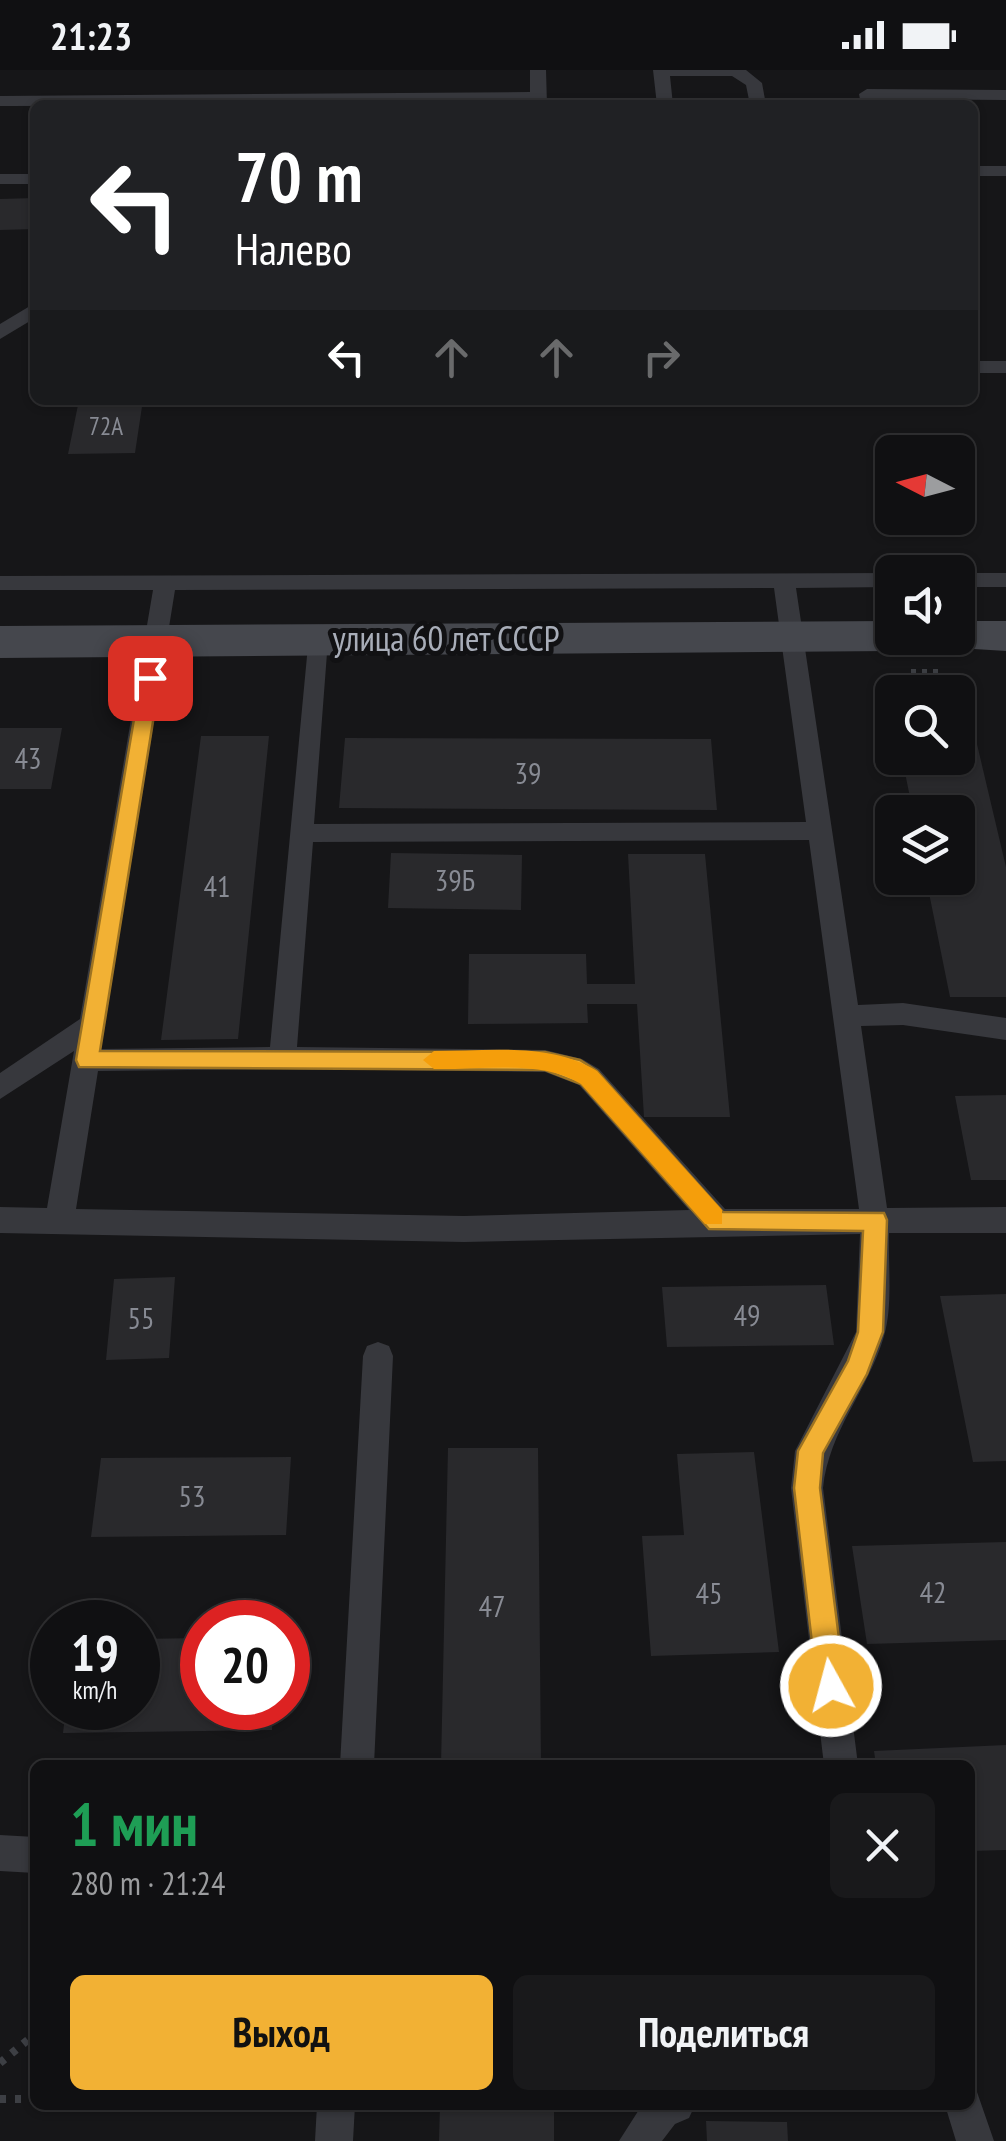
<!DOCTYPE html>
<html lang="ru">
<head>
<meta charset="utf-8">
<style>
  body { margin:0; font-family:"PT Sans Narrow",sans-serif; background:#19191b; color:#f1f3f6; height:100vh; display:flex; flex-direction:column; font-size:38px; white-space:nowrap }
  * { box-sizing:border-box; margin:0 }
  p { font-size:32px; color:#9c9d9f }
  .icon { flex:none; width:55px; height:55px; fill:none; stroke:currentColor; stroke-width:2; stroke-linecap:round; stroke-linejoin:round }
  .map { position:relative; flex:1; overflow:hidden }
  .side { position:absolute; left:30px; top:1690px; width:945px; height:350px; display:flex; flex-direction:column; background:#101012; border-radius:15px; box-shadow:0 2px 8px #0004,0 0 0 2px #303032 }
  .side>* { flex:none }
  .hud { position:absolute; left:30px; top:30px; width:948px; height:305px; border-radius:15px; box-shadow:0 2px 8px #0004,0 0 0 2px #303032; background:#202124; color:#fff; overflow:hidden }
  .needle { width:65px; rotate:276deg }
  .buttons { position:absolute; left:875px; top:365px; display:grid; gap:20px }
  .buttons a { display:grid; place-items:center; width:100px; height:100px; border-radius:15px; background:#101012; box-shadow:0 2px 8px #0004,0 0 0 2px #303032; font-size:50px }
  .speed { position:absolute; left:30px; top:1530px; display:flex; gap:20px; font-size:50px; font-weight:700; text-align:center }
  .speed>* { display:grid; place-content:center; width:130px; height:130px; border-radius:50%; background:#101012; box-shadow:0 2px 8px #0004,0 0 0 2px #303032; line-height:1 }
  .speed small { font-size:25px; font-weight:400 }
  .speed .limit { border:15px solid #d22; background:#fff; color:#111 }
  .pin { position:absolute; display:grid; place-items:center; width:85px; height:85px; color:#fff; margin:-42px; border-radius:20px; box-shadow:0 5px 15px #0006 }
  .me { position:absolute; width:110px; margin:-55px; rotate:353deg; stroke-linejoin:round; filter:drop-shadow(0 0 8px #0008) }
  .turn { display:flex; align-items:center; gap:35px; height:210px; padding:0 40px; font-size:45px }
  .turn .icon { width:130px; height:130px; stroke-width:2.5 }
  .turn b { display:block; font-size:70px; line-height:85px }
  .lanes { display:flex; align-items:center; height:95px; padding:0 40px; background:#0003; justify-content:center; gap:50px; direction:ltr }
  .lanes .off { opacity:.35 }
  .round { display:grid; place-items:center; flex:none; width:105px; height:105px; border-radius:15px; background:#19191b }
  .headline { display:flex; align-items:center; justify-content:space-between; height:170px; padding:0 40px }
  h1 { font-size:60px; font-weight:800; line-height:75px; color:#1e9e55 }
  .cta { display:flex; gap:20px; margin-top:auto; padding:20px 40px }
  .cta a { flex:1; height:115px; border-radius:15px; background:#f2b134; color:#111; font-size:40px; font-weight:800; line-height:115px; text-align:center }
  .cta a+a { background:#19191b; color:#f1f3f6 }
  .status { display:flex; justify-content:space-between; align-items:center; height:70px; padding:0 50px; background:#101012; direction:ltr }
  .status svg { height:28px; fill:currentColor }
  .map>svg:first-child { display:block }
  .building { fill:#29292c }
  .lines { fill:none; stroke-linecap:round; stroke-linejoin:round }
  .path-far1 { stroke:#3d3f44; stroke-width:6; stroke-dasharray:5 6; stroke-linecap:butt }
  .path { stroke:#3d3f44; stroke-width:8; stroke-dasharray:6 9; stroke-linecap:butt }
  .service { fill:#37383d; fill-rule:evenodd }
  .secondary { fill:#45474d; fill-rule:evenodd }
  .route { fill:#f2b134; stroke:#9d7322; stroke-width:2.5 }
  .slow { fill:#f59e0b }
  .labels { text-anchor:middle; stroke-width:10; stroke-linejoin:round; paint-order:stroke }
  .far-number-label { font-size:25px; fill:#888b94 }
  .number-label { font-size:30px; fill:#888b94 }
  .street-label { font-size:35px; fill:#a8adb8; stroke:#111113 }
</style>
</head>
<body>
<div class="status"><b>21:23</b><svg viewBox="0 0 49 12"><path d="M0 12V9h3v3zM5 12V6h3v6zM10 12V3h3v9zM15 12V0h3v12zM26 1h20v11H26zM47 4h2v5h-2z"/></svg></div>
<div class="map">
<svg width="1006" height="2071" viewBox="0 0 1006 2071">
  <rect width="100%" height="100%" fill="#161618"/>
  <path class="building" d="M 35,128 L 35,159 L 0,160 L 0,129 Z
    M 79,330 L 143,330 L 135,383 L 68,384 Z
    M 958,653 L 972,653 L 1006,797 L 1006,927 L 950,927 L 926,808 L 958,808 L 958,742 L 913,742 L 902,688 L 958,688 Z
    M 0,658 L 62,658 L 51,719 L 0,719 Z
    M 201,666 L 269,666 L 238,969 L 161,970 Z
    M 345,668 L 711,669 L 717,740 L 339,738 Z
    M 391,783 L 522,785 L 521,840 L 388,838 Z
    M 628,784 L 705,784 L 730,1047 L 644,1047 L 637,934 L 587,934 L 588,953 L 468,954 L 469,884 L 586,884 L 587,914 L 635,914 Z
    M 1006,1025 L 1006,1110 L 971,1110 L 955,1026 Z
    M 175,1207 L 169,1288 L 106,1290 L 114,1209 Z
    M 826,1215 L 834,1275 L 667,1277 L 662,1217 Z
    M 1006,1224 L 1006,1391 L 973,1392 L 940,1226 Z
    M 448,1378 L 538,1378 L 541,1695 L 441,1695 Z
    M 754,1382 L 779,1582 L 651,1586 L 642,1466 L 684,1465 L 677,1384 Z
    M 291,1387 L 286,1465 L 91,1467 L 101,1388 Z
    M 1006,1472 L 1006,1570 L 867,1574 L 852,1476 Z
    M 202,1568 L 202,1638 L 273,1638 L 272,1660 L 63,1663 L 66,1638 L 138,1638 L 138,1569 Z
    M 1006,1675 L 1006,1780 L 970,1781 L 970,1695 L 876,1695 L 874,1681 Z
    M 440,2035 L 554,2035 L 554,2071 L 439,2071 Z
    M 706,2051 L 787,2052 L 788,2071 L 707,2071 Z"/>
  <g class="lines">
    <path class="path-far1" d="M 911,602 L 944,602"/>
    <path class="path" d="M 0,1993 L 35,1964
      M 0,2029 L 35,2029"/>
    <path class="service" d="M 530,0 L 546,0 L 547,35 L 0,36 L 0,26 L 530,22 Z
      M 653,0 L 746,0 L 762,13 L 766,35 L 750,35 L 746,15 L 732,6 L 670,6 L 673,35 L 657,35 Z
      M 867,19 L 1006,20 L 1006,30 L 876,29 L 877,35 L 861,35 L 859,24 Z
      M 972,96 L 1006,96 L 1006,106 L 972,106 Z
      M 0,104 L 35,104 L 35,114 L 0,114 Z
      M 35,233 L 35,248 L 0,269 L 0,254 Z
      M 972,291 L 1006,291 L 1006,303 L 972,303 Z
      M 892,503 L 892,517 L 796,518 L 858,935 L 903,933 L 1006,948 L 1006,970 L 903,955 L 861,956 L 887,1138 L 1006,1137 L 1006,1163 L 889,1163 C 888,1195 893,1236 884,1266 C 868,1321 829,1360 823,1418 L 858,1695 L 824,1695 L 791,1418 L 795,1381 L 856,1262 L 860,1164 L 464,1172 L 0,1163 L 0,1137 L 47,1138 L 74,981 L 0,1029 L 0,1003 L 80,949 L 153,520 L 0,520 L 0,506 ZM 774,518 L 806,752 L 314,754 L 328,570 L 325,565 L 309,565 L 270,977 L 101,979 L 175,520 ZM 809,770 L 859,1139 L 725,1139 L 599,999 L 582,989 L 545,980 L 297,977 L 313,772 ZM 283,999 L 545,1002 L 579,1015 L 689,1140 L 464,1146 L 76,1139 L 98,1001 Z
      M 958,503 L 1006,503 L 1006,517 L 958,517 Z
      M 378,1272 L 389,1276 L 393,1286 L 374,1695 L 340,1695 L 363,1286 L 367,1276 Z
      M 0,1765 L 35,1767 L 35,1803 L 0,1801 Z
      M 970,2018 L 977,2022 L 994,2071 L 956,2071 L 945,2035 L 970,2035 Z
      M 317,2035 L 355,2035 L 353,2071 L 315,2071 Z
      M 642,2035 L 695,2035 L 689,2048 L 675,2054 L 662,2071 L 619,2071 Z"/>
    <path class="secondary" d="M 892,551 L 892,568 L 914,568 L 908,577 L 892,581 L 0,588 L 0,556 Z
      M 958,551 L 1006,551 L 1006,581 L 942,577 L 936,568 L 958,568 Z"/>
  </g>
  <path class="route" d="M 150,601 L 160,608 L 100,981 L 545,982 L 580,990 L 597,1001 L 723,1142 L 884,1143 L 887,1150 L 883,1262 L 867,1304 L 823,1383 L 820,1418 L 845,1616 L 841,1626 L 831,1630 L 821,1626 L 817,1616 L 794,1418 L 798,1381 L 848,1291 L 858,1262 L 863,1161 L 709,1159 L 581,1014 L 545,1000 L 79,997 L 76,990 L 141,608 Z"/>
  <path class="slow" d="M 434,981 C 488,981 550,972 597,1001 L 722,1140 L 722,1154 L 705,1154 L 581,1014 C 542,989 480,1000 434,999 L 423,990 Z"/>
  <g class="labels">
    <g class="far-number-label">
      <text x="106" y="365">72А</text>
    </g>
    <g class="number-label">
      <text x="28" y="699">43</text>
      <text x="528" y="714">39</text>
      <text x="455" y="821">39Б</text>
      <text x="217" y="827">41</text>
      <text x="747" y="1256">49</text>
      <text x="141" y="1259">55</text>
      <text x="192" y="1437">53</text>
      <text x="933" y="1533">42</text>
      <text x="709" y="1534">45</text>
      <text x="492" y="1547">47</text>
    </g>
    <g class="street-label">
      <text x="446" y="581">улица 60 лет СССР</text>
    </g>
  </g>
</svg>
<div class="buttons">
<a><svg class="needle" viewBox="-14 -14 28 28"><path d="M0-13l5 13h-10z" fill="#e53935"/><path d="M0 13l5-13h-10z" fill="#9c9d9f"/></svg></a>
<a><svg class="icon" aria-label="sound" viewBox="0 0 24 24"><path d="M4 9h4l5-4v14l-5-4H4zM17 9q2 3 0 6"/></svg></a>
<a><svg class="icon" aria-label="search" viewBox="0 0 24 24"><circle cx="10" cy="10" r="6"/><path d="M15 15l6 6"/></svg></a>
<a><svg class="icon" aria-label="layers" viewBox="0 0 24 24"><path d="M12 4l9 5-9 5-9-5zM3 14l9 5 9-5"/></svg></a>
</div>
<div class="speed"><div>19<small>km/h</small></div><div class="limit">20</div></div>
<div class="pin" style="left:150px;top:608px;background:#d93025"><svg class="icon" aria-label="arrive" viewBox="0 0 24 24"><path d="M6 21V4h12l-3 4 3 4H6"/></svg></div>
<svg class="me" style="left:831px;top:1616px" viewBox="-20 -20 40 40"><circle r="17" fill="#f2b134" stroke="#fff" stroke-width="3"/><path d="M0-11L8 9 0 5-8 9z" fill="#fff"/></svg>
<div class="hud">
<div class="turn"><svg class="icon" aria-label="left" viewBox="0 0 24 24"><path d="M17 20v-9H6M10 6l-5 5 5 5"/></svg><div><b>70 m</b>Налево</div></div>
<div class="lanes"><svg class="icon" aria-label="left" viewBox="0 0 24 24"><path d="M17 20v-9H6M10 6l-5 5 5 5"/></svg><svg class="icon off" aria-label="ahead" viewBox="0 0 24 24"><path d="M12 20V5M6 11l6-6 6 6"/></svg><svg class="icon off" aria-label="ahead" viewBox="0 0 24 24"><path d="M12 20V5M6 11l6-6 6 6"/></svg><svg class="icon off" aria-label="right" viewBox="0 0 24 24"><path d="M7 20v-9h11M14 6l5 5-5 5"/></svg></div>
</div>
<section class="side">
<div class="headline"><div><h1>1 мин</h1><p>280 m · 21:24</p></div><a class="round"><svg class="icon" aria-label="close" viewBox="0 0 24 24"><path d="M6 6l12 12M18 6L6 18"/></svg></a></div>
<div class="cta"><a>Выход</a><a>Поделиться</a></div>
</section>
</div>
</body>
</html>
